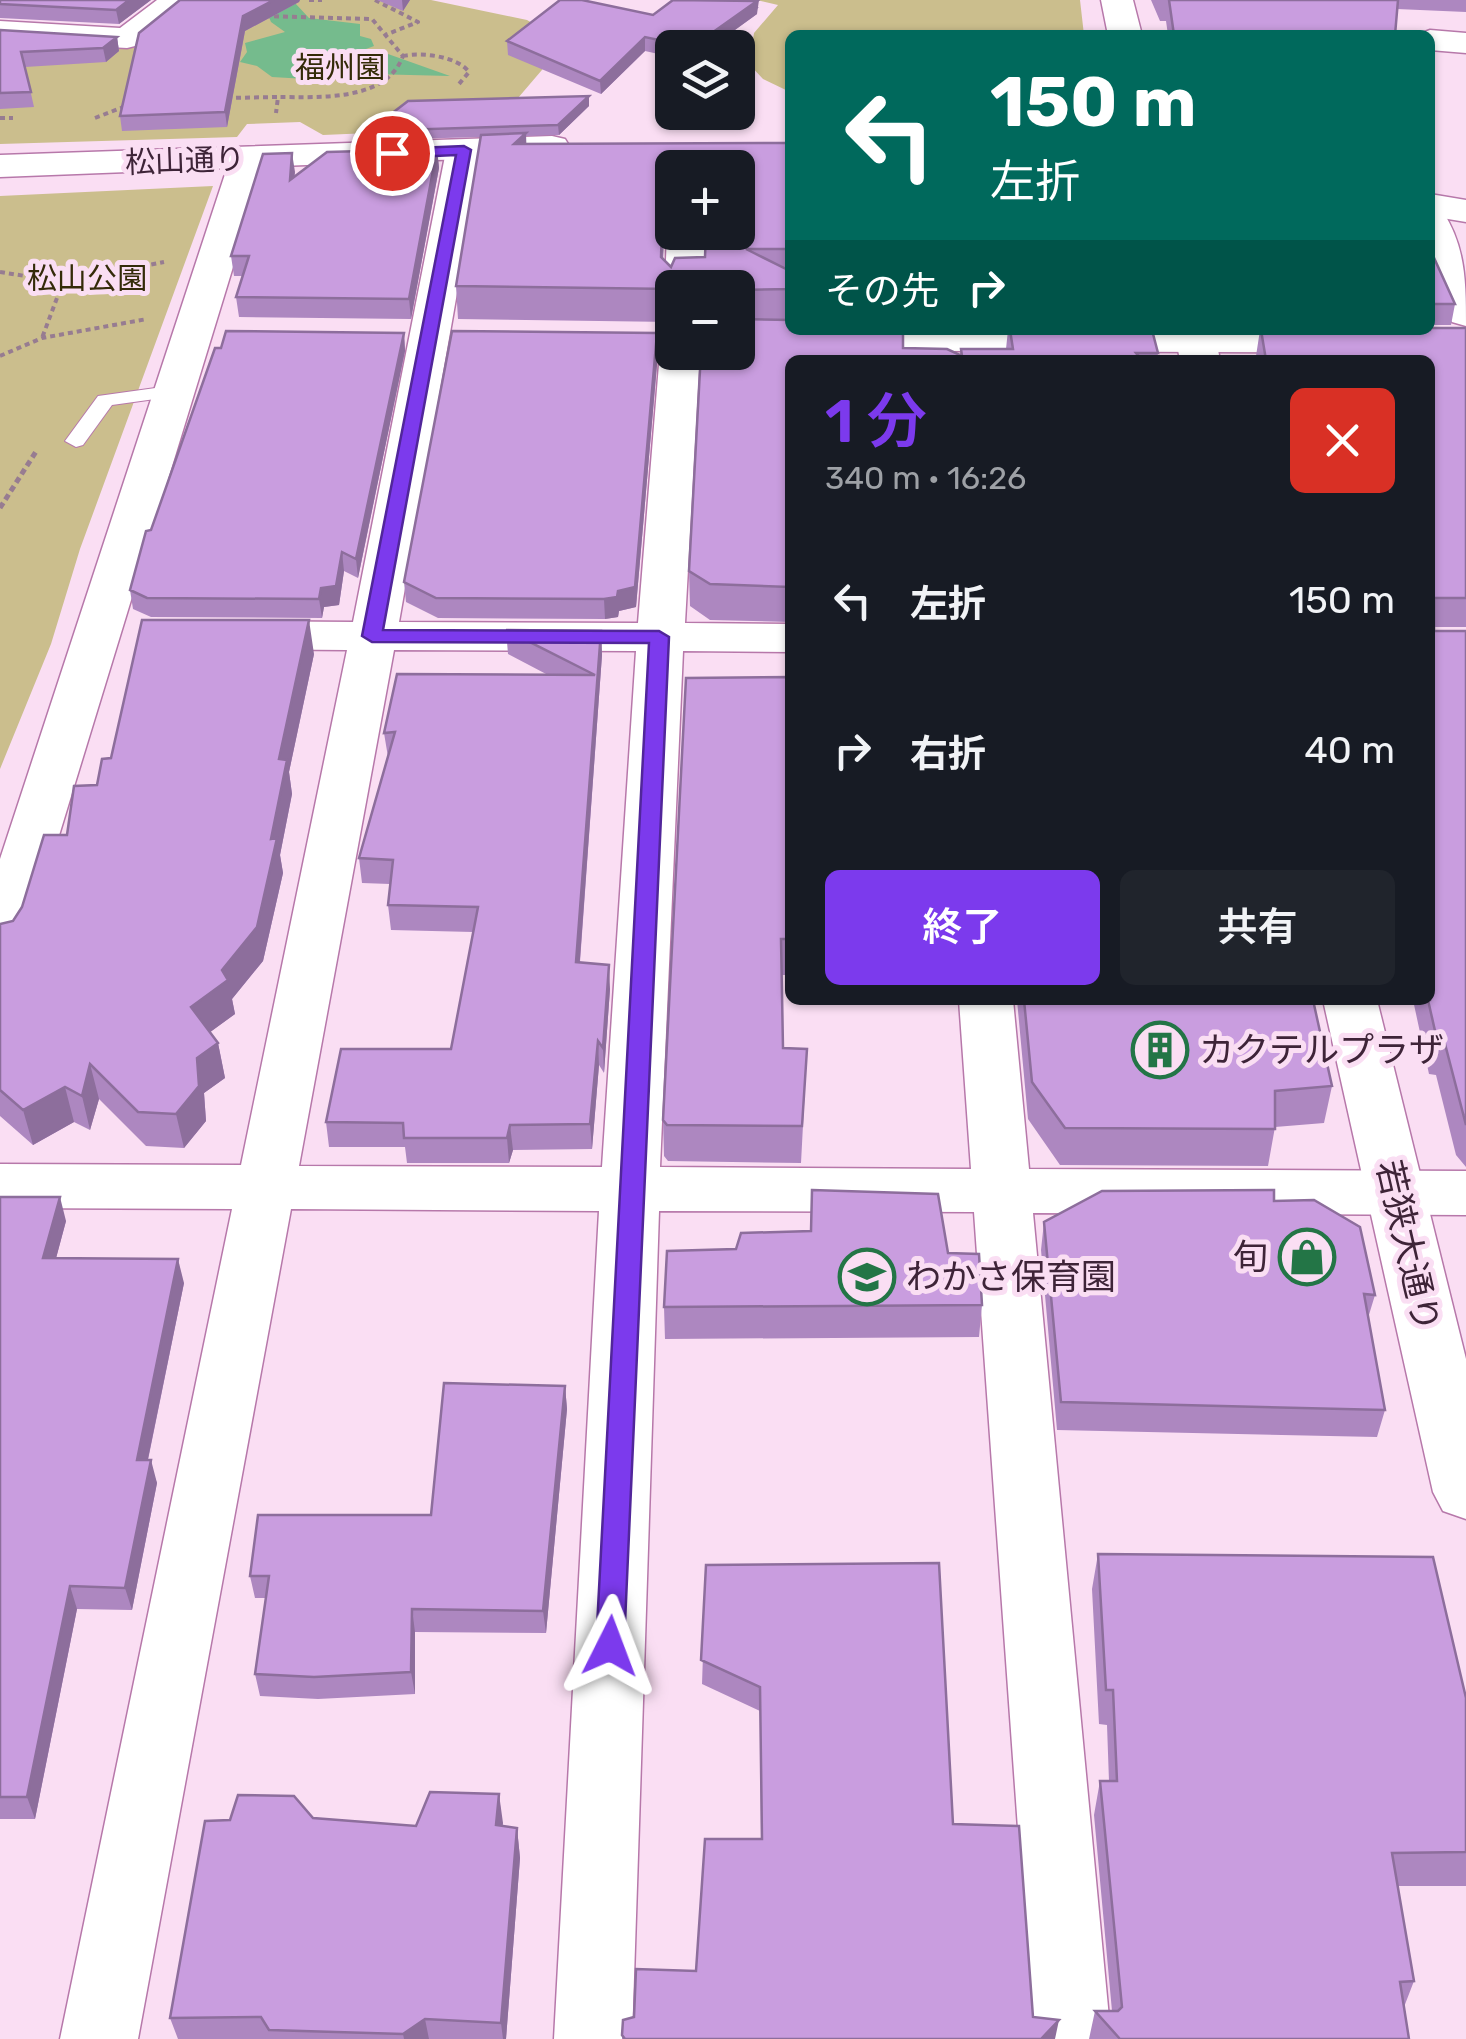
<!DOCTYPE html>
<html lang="ja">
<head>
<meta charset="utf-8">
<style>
  body { margin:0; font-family:Rubik,"Noto Sans JP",sans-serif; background:#20242c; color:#f1f3f6; height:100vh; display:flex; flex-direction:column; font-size:38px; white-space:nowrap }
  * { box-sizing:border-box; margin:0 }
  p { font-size:32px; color:#9ea1a6 }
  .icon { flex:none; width:55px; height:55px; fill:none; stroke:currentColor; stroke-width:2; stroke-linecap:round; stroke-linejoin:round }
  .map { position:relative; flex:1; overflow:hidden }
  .panel { position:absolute; left:785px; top:355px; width:650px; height:650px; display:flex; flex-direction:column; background:#171b24; border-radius:15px; box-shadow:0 2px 8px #0004 }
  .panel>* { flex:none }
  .banner { position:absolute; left:785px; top:30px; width:650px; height:305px; border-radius:15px; box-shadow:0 2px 8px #0004; background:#00695c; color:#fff; overflow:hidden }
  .tools { position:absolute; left:655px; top:30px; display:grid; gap:20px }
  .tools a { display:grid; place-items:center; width:100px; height:100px; border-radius:15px; background:#171b24; box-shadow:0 2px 8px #0004; font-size:50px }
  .pin { position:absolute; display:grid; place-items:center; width:85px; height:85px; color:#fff; margin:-42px; border:5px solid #fff; border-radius:50%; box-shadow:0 2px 10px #0007 }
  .me { position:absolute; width:110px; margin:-55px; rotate:3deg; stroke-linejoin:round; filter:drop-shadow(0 0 8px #0008) }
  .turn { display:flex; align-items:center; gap:35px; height:210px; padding:0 40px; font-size:45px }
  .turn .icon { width:130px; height:130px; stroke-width:2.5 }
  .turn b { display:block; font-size:70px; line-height:85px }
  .then { display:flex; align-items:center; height:95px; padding:0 40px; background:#0003; gap:20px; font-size:38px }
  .round { display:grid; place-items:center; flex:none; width:105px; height:105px; border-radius:15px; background:#20242c }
  .overview { display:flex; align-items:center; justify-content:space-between; height:170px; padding:0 40px }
  h1 { font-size:60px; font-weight:600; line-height:75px; color:#7c3aed }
  .primary-button { display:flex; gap:20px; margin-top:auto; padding:20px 40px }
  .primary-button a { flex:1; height:115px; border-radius:15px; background:#7c3aed; color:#fff; font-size:40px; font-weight:600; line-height:115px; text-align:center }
  .primary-button a+a { background:#20242c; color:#f1f3f6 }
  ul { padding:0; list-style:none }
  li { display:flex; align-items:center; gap:30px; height:150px; padding:0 40px }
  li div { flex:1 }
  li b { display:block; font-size:38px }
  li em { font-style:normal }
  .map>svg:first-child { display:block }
  .green { fill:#cbbe8d }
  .water { fill:#75bb8d }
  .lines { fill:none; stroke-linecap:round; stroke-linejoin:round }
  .lane-casing { stroke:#b778aa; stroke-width:2 }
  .street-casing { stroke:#b778aa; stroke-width:3 }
  .secondary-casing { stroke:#b778aa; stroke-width:3 }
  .path-far1 { stroke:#977c91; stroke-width:4; stroke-dasharray:5 4; stroke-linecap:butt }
  .path { stroke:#977c91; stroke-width:5; stroke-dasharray:6 4; stroke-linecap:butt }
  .lane { fill:#fff; fill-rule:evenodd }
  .street { fill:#fff; fill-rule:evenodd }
  .secondary { fill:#fff; fill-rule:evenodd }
  .wall { fill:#ad87c0; fill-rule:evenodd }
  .shaded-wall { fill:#8d6e9c }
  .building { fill:#c99ddf; stroke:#8d6e9c; stroke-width:2.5; fill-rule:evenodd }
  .route { fill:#7c3aed; stroke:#51269a; stroke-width:2.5 }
  .labels { text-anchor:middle; stroke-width:10; stroke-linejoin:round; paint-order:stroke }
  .far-park-label { font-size:30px; fill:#342b09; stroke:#fadef3 }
  .far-street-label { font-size:30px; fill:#3e2438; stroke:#fadef3 }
  .poi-label { font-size:35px; fill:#3e2438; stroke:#fadef3; text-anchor:start }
  .street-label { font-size:35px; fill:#3e2438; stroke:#fadef3 }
</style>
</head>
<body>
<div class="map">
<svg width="1466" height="2039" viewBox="0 0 1466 2039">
  <rect width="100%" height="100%" fill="#fadef3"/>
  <path class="green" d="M 208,0 L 431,0 L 527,20 L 565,43 L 512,105 L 370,133 L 323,135 L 300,122 L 247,124 L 237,137 L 0,144 L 0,61 L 44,46 L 151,48 Z
    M 757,0 L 1080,0 L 1084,35 L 790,35 L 790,92 L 763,79 L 749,64 L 754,33 L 778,5 Z
    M 213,186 L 80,549 L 51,644 L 0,769 L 0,196 Z"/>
  <path class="water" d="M 295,3 L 309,18 L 360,24 L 360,36 L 371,39 L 374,46 L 366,49 L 367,53 L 388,54 L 450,76 L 370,74 L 369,81 C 353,87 345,83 332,74 L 306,79 L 272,77 L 257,66 L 240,62 L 247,52 L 245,43 L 285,32 L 271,22 L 265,7 Z"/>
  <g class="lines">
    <g class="lane-casing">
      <path id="lane" d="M 177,385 L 184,387 L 187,391 L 184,395 L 112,405 L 83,445 L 76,447 L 65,441 L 98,396 Z"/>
    </g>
    <g class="street-casing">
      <path id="street" d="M 157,0 L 194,0 L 139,45 L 127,48 L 0,41 L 0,21 L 120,28 Z
        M 1430,30 L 1466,33 L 1466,53 L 1430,50 L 1430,35 L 1417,35 Z
        M 464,140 L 477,143 L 482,151 L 399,622 L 638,623 L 660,352 L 672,342 L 672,352 L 700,352 L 685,623 L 790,624 L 790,652 L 683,651 L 660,1167 L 971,1169 L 959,1000 L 1013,1000 L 1029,1169 L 1466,1171 L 1466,1215 L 1033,1213 L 1111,2039 L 1033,2039 L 974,1212 L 659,1211 L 632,2039 L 554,2039 L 599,1211 L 291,1209 L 138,2039 L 60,2039 L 232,1209 L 0,1208 L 0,1164 L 241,1165 L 347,650 L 238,649 L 222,645 L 215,635 L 222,625 L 238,621 L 353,622 L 446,151 L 451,143 ZM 394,650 L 636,651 L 602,1167 L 299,1166 Z
        M 248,148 L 261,151 L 266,159 L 27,940 L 19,953 L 0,958 L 0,859 L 230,159 L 235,151 Z
        M 1430,209 L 1443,212 C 1466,247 1466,285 1466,326 L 1452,322 C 1428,288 1430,249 1430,209 Z
        M 672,224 L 672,232 L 705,232 L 703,288 L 672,288 L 672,297 L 665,288 L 667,232 Z
        M 738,326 L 790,326 L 790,330 L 1466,329 L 1466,353 L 738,350 Z"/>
    </g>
    <g class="secondary-casing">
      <path id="secondary" d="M 1101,0 L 1133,0 L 1142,35 L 1108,35 Z
        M 552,136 L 565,139 L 570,147 L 565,155 L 0,177 L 0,155 Z
        M 1430,194 L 1466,200 L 1466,222 L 1430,216 Z
        M 1174,330 L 1214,330 L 1220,360 L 1180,360 Z
        M 1323,1000 L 1377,1000 L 1466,1359 L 1466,1519 L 1443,1511 L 1433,1492 Z"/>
    </g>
    <path class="path-far1" d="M 309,0 L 322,0
      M 375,0 L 418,22 L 385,35
      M 265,16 L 372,19 L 403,56 C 386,102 319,97 278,97
      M 403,56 C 421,52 457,56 469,72 L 459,84
      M 227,98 L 278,97 L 276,113
      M 0,118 L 13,118
      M 95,118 L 126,106
      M 0,272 L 63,282 L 42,338
      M 63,282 L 164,262
      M 0,356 L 42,338 L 147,319"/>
    <path class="path" d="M 0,508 L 37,450"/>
    <use href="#lane" class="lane"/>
    <use href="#street" class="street"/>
    <use href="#secondary" class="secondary"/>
  </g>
  <path class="wall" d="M 0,0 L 151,0 L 119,24 L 0,18 Z
    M 180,0 L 300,0 L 299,2 L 245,31 L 227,127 L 122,131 L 120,116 Z
    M 377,0 L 410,0 L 403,11 Z
    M 1151,0 L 1466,0 L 1466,12 L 1397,9 L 1395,35 L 1168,35 L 1166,21 L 1160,21 Z
    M 759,7 L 757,9 L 757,14 L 710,48 L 672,48 L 672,57 L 645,51 L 601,94 L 508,55 L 507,41 L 653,15 Z
    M 0,30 L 117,37 L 119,51 L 106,62 L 25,67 L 34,107 L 0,109 Z
    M 589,96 L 589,106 L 559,135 L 526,136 L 526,144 L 790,143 L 790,330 L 903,348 L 960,355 L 961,349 L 1006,349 L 1008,330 L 1152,330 L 1158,353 L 1157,360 L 790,360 L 790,622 L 710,620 L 690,606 L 689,571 L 738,352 L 738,288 L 672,288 L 672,322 L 458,319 L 456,286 L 481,137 L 370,140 L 369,131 ZM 672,168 L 738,168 L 705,257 L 671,267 L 663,259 L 664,230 L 671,220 L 672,222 Z
    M 437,149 L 439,168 L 411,319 L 239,317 L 236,297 L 242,276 L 234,276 L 231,256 L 295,172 L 294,176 Z
    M 1430,249 L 1455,304 L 1451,325 L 1430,325 Z
    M 1466,328 L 1466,627 L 1434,627 L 1434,631 L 1466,631 L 1466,1167 L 1456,1155 L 1436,1075 L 1429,1074 L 1413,1000 L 1430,1000 L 1430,360 L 1257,360 L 1256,356 L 1260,330 L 1430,330 Z
    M 404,333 L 405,351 L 358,578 L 344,571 L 339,605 L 324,607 L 322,618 L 151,617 L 133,609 L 130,590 L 151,530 Z
    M 658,353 L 636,607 L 619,611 L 618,617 L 605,619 L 438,618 L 406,602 L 404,582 Z
    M 506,630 L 601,631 L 602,655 L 580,962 L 610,989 L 604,1073 L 599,1065 L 592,1149 L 513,1150 L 509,1163 L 407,1163 L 405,1147 L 329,1147 L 326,1122 L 451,1049 L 473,932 L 391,930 L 388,905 L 390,884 L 362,883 L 359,858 L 388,757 L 384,733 L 548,675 L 508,654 Z
    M 314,654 L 289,772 L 292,794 L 280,855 L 283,873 L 263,961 L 232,999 L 235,1014 L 210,1032 L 218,1043 L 225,1078 L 204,1093 L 206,1121 L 184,1148 L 146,1146 L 99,1099 L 90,1130 L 74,1122 L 33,1145 L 0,1116 L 0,924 L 13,921 L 67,835 L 111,758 Z
    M 790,677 L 790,975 L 782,975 L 783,1048 L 807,1049 L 801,1163 L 668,1161 L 664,1156 L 663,1120 Z
    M 1017,1000 L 1313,1000 L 1332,1086 L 1324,1123 L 1275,1127 L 1268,1166 L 1060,1165 L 1028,1119 Z
    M 812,1190 L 948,1253 L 982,1305 L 979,1337 L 665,1339 L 664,1307 L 810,1231 Z
    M 0,1197 L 66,1221 L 56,1258 L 184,1283 L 148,1460 L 157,1483 L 132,1610 L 77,1609 L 35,1819 L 0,1819 Z
    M 1274,1201 L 1375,1295 L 1368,1318 L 1385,1410 L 1377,1437 L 1057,1430 L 1041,1250 L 1044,1222 Z
    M 565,1386 L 567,1409 L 546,1633 L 415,1632 L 415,1694 L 318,1699 L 260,1696 L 255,1674 L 266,1598 L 255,1598 L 250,1576 L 431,1515 Z
    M 1098,1554 L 1466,1698 L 1466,1886 L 1398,1886 L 1414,1981 L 1404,2007 L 1409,2039 L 1089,2039 L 1095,2011 L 1112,2011 L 1094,1815 L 1100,1781 L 1109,1781 L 1107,1725 L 1099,1724 L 1092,1589 Z
    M 706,1565 L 953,1824 L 1033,2017 L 1055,2039 L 622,2039 L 622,2035 L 696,1971 L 761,1839 L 760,1711 L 702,1684 Z
    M 499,1794 L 502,1826 L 517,1828 L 520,1858 L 506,2039 L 178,2039 L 170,2018 L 313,1818 L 416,1826 Z"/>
  <path class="shaded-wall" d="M 129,0 L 151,0 L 119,24 L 116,10 Z
    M 274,0 L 300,0 L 299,2 L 245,31 L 227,127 L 225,112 L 243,16 Z
    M 402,0 L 410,0 L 403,11 Z
    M 752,0 L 759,0 L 757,14 L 710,48 L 692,48 Z
    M 117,37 L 119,51 L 106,62 L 103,48 Z
    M 645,37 L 645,51 L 601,94 L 600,81 Z
    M 589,96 L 589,106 L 559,135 L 558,125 Z
    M 526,133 L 527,165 L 514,144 Z
    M 437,149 L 439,168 L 411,319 L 409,299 Z
    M 292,153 L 295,172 L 292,199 L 290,180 Z
    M 671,188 L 671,220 L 664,230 L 662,290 L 663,197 Z
    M 404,333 L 405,351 L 358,578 L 356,559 Z
    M 657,333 L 658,353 L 636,607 L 619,611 L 618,617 L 605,619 L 604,599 Z
    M 342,552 L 344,571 L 339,605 L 324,607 L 322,618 L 319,599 L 321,588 Z
    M 309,620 L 314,654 L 289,772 L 292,794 L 280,855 L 283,873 L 263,961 L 232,999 L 235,1014 L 198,1041 L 191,1007 L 271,839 L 279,759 Z
    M 601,631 L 602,655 L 578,986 L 576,962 Z
    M 609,965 L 610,989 L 604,1073 L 603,1048 Z
    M 598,1041 L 599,1065 L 592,1149 L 590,1124 Z
    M 218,1043 L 225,1078 L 204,1093 L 206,1121 L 184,1148 L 176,1114 L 197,1058 Z
    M 90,1064 L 99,1099 L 90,1130 L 82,1096 Z
    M 65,1087 L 74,1122 L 33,1145 L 23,1110 Z
    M 510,1125 L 513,1150 L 509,1163 L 507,1138 Z
    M 60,1197 L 66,1221 L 50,1281 L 43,1258 Z
    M 178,1259 L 184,1283 L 143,1483 L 137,1460 Z
    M 565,1386 L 567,1409 L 546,1633 L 543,1611 Z
    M 151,1460 L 157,1483 L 132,1610 L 125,1588 Z
    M 70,1586 L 77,1609 L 35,1819 L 27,1797 Z
    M 412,1609 L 415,1632 L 415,1694 L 411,1672 Z
    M 499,1794 L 503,1823 L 500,1854 L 496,1825 Z
    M 517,1828 L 520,1858 L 506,2039 L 503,2039 L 501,2023 Z
    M 425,2019 L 429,2039 L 404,2039 L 403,2034 Z
    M 1059,2020 L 1055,2039 L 1041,2039 Z"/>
  <path class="building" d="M 0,0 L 129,0 L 116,10 L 0,4 Z
    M 180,0 L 274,0 L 243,16 L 225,112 L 120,116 L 139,33 Z
    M 560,0 L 582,0 L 653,15 L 673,0 L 757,1 L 692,47 L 645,37 L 600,81 L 507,41 Z
    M 1169,0 L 1398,0 L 1395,35 L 1174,35 Z
    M 0,30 L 117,37 L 103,48 L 21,52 L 31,92 L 0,93 Z
    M 589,96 L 558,125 L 369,131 L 408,101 Z
    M 526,133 L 514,144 L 790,143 L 790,249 L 746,249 L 790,271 L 790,289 L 738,290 L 738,288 L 672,288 L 672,289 L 456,286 L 481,135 ZM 672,168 L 738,168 L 738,232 L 706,232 L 705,257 L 675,258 L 671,267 L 661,257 L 663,197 L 671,188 L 672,191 Z
    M 437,149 L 409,299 L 236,297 L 249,256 L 231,256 L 263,154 L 292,153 L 290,180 L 327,152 Z
    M 1430,249 L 1455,304 L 1430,304 Z
    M 738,319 L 790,320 L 790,330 L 903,330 L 903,348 L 947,349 L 962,356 L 961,349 L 1013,349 L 1010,330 L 1152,330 L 1158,353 L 1136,353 L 1142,360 L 790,360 L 790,587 L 710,584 L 689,571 L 701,352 L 738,352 Z
    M 1430,328 L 1466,328 L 1466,598 L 1434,598 L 1434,631 L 1466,631 L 1466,1125 L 1445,1044 L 1438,1044 L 1428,1000 L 1430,1000 L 1430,360 L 1266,360 L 1261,330 L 1430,330 Z
    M 226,331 L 404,333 L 356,559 L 342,552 L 336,586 L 321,588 L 319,599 L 147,598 L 130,590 L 146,531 L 151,530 L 215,348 L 221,348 Z
    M 452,331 L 657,333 L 635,587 L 618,591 L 617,597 L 604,599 L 436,598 L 404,582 Z
    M 142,620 L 309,620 L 279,759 L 287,760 L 271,839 L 277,838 L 257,927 L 222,970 L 228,980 L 191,1007 L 218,1043 L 197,1058 L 199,1086 L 176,1114 L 138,1112 L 90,1064 L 82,1096 L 65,1087 L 23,1110 L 0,1090 L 0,924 L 13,921 L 22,907 L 44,835 L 67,835 L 74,786 L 97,785 L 102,759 L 111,758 Z
    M 506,630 L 601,631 L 576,962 L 609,965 L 603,1048 L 598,1041 L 590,1124 L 510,1125 L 507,1138 L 404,1138 L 403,1123 L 326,1122 L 341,1049 L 451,1049 L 478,907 L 388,905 L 393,860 L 359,858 L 395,732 L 384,733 L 397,674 L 595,675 Z
    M 790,677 L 790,939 L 781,939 L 783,1048 L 807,1049 L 802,1126 L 667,1125 L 663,1120 L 686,678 Z
    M 1024,1000 L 1313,1000 L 1332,1086 L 1275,1091 L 1275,1129 L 1065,1128 L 1032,1082 Z
    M 812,1190 L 938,1194 L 948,1253 L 979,1254 L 982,1305 L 664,1307 L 667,1251 L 736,1249 L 741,1233 L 811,1231 Z
    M 1274,1190 L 1274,1201 L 1314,1200 L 1360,1227 L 1375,1295 L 1364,1294 L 1385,1410 L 1061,1402 L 1044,1222 L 1102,1191 Z
    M 0,1197 L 60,1197 L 43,1258 L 178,1259 L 137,1460 L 151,1460 L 125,1588 L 70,1586 L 27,1797 L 0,1797 Z
    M 444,1383 L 565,1386 L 543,1611 L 412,1609 L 411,1672 L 314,1677 L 255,1674 L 269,1576 L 250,1576 L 258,1515 L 431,1515 Z
    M 1098,1554 L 1433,1557 L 1466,1698 L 1466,1852 L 1392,1853 L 1414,1981 L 1400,1982 L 1409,2039 L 1120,2039 L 1095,2011 L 1118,2011 L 1122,2007 L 1100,1781 L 1117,1781 L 1113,1690 L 1106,1690 Z
    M 939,1563 L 953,1824 L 1019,1826 L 1033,2017 L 1059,2020 L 1041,2039 L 625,2039 L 622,2035 L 623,2020 L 634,2017 L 636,1969 L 696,1971 L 705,1839 L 762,1839 L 760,1687 L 701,1660 L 706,1565 Z
    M 430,1792 L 499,1794 L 496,1825 L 517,1828 L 501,2023 L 425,2019 L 403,2034 L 269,2030 L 261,2017 L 170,2018 L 205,1821 L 230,1820 L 238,1795 L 294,1796 L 313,1818 L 416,1826 Z"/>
  <path class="route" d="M 464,146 L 471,150 L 383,630 L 659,631 L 669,637 L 624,1646 L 620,1655 L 610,1659 L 600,1655 L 596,1646 L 649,643 L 372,642 L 362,636 L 456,155 L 392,158 L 385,153 L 392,149 Z"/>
  <defs>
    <g id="building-ring" transform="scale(2.875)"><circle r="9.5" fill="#fadef3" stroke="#237546" stroke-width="1.5"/><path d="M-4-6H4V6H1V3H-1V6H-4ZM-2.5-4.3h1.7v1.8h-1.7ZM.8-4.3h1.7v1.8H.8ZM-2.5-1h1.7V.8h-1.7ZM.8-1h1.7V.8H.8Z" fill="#237546"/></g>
    <g id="shop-ring" transform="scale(2.875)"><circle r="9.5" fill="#fadef3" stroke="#237546" stroke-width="1.5"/><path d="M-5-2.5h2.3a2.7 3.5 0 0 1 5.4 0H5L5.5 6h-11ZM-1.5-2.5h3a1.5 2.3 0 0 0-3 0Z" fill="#237546"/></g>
    <g id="school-ring" transform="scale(2.875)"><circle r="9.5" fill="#fadef3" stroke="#237546" stroke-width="1.5"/><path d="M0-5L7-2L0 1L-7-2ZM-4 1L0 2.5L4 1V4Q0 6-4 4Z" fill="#237546"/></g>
  </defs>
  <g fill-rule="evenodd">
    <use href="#building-ring" x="1160" y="1050"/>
    <use href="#shop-ring" x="1307" y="1257"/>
    <use href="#school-ring" x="867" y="1277"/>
  </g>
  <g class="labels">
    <g class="far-park-label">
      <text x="340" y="78">福州園</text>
      <text x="87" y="289">松山公園</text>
    </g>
    <g class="far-street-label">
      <text transform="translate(185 161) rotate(-2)" y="10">松山通り</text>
    </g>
    <g class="poi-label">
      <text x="1199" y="1062">カクテルプラザ</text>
      <text x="1268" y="1269" text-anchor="end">旬</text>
      <text x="906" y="1289">わかさ保育園</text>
    </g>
    <g class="street-label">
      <text transform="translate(1408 1246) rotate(77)" y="12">若狭大通り</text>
    </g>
  </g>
</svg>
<div class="tools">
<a><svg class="icon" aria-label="layers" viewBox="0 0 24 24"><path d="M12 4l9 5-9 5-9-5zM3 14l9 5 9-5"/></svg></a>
<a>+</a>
<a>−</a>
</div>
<div class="pin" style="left:392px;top:153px;background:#d93025"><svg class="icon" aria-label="arrive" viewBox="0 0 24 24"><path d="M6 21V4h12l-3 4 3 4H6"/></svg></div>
<svg class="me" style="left:610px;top:1646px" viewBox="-20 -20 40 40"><path d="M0-17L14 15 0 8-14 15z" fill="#7c3aed" stroke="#fff" stroke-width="4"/></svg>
<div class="banner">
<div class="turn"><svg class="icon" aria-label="left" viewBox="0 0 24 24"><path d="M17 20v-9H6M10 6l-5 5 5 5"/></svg><div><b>150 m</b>左折</div></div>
<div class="then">その先<svg class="icon" aria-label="right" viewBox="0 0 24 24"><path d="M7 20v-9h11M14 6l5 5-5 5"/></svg></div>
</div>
<section class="panel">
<div class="overview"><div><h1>1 分</h1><p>340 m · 16:26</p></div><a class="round" style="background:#d93025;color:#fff"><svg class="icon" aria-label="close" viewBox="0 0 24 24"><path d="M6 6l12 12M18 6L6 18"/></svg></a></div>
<ul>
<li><svg class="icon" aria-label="left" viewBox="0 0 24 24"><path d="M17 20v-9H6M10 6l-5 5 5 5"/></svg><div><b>左折</b></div><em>150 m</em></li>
<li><svg class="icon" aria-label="right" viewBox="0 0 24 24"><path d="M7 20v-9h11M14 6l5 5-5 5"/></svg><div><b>右折</b></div><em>40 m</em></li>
</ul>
<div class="primary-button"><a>終了</a><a>共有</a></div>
</section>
</div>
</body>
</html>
